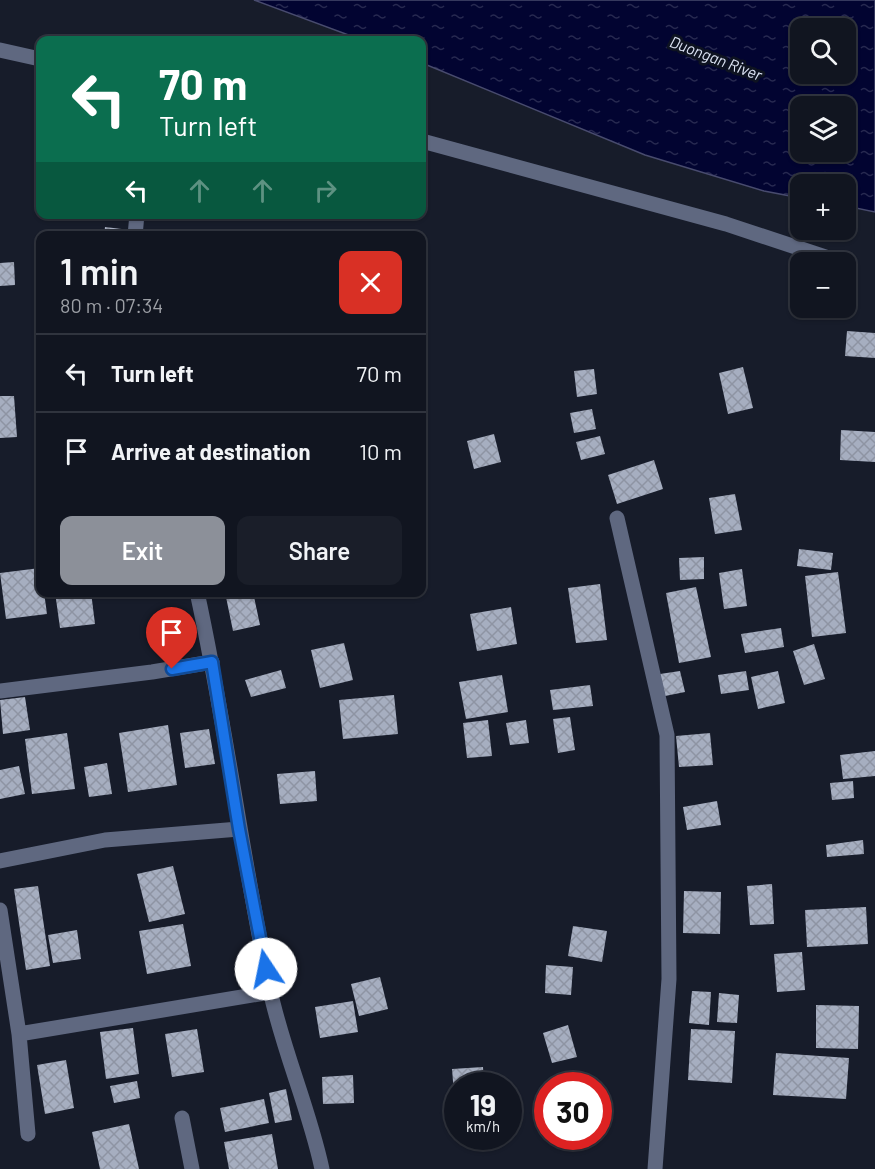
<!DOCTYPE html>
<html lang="en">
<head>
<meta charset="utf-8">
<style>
  body { margin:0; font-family:Barlow,sans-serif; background:#1a1e29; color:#f1f3f6; height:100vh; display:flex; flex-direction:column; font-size:22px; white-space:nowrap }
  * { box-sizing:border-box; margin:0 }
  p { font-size:20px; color:#9c9fa5 }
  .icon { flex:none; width:33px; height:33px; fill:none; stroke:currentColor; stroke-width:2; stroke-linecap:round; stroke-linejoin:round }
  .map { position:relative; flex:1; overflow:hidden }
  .drawer { position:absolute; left:36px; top:231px; width:390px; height:366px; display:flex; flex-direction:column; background:#111520; border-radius:12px; box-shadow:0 2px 4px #0004,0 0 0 2px #30343e }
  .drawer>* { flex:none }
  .top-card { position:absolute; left:36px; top:36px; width:390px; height:183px; border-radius:12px; box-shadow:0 2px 4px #0004,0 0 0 2px #30343e; background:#0b6e4f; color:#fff; overflow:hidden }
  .fabs { position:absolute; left:790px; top:18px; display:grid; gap:12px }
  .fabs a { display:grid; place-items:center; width:66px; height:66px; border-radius:12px; background:#111520; box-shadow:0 2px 4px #0004,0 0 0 2px #30343e; font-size:30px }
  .speed { position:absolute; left:444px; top:1072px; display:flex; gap:12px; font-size:30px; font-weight:700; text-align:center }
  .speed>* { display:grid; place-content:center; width:78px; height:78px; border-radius:50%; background:#111520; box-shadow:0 2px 4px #0004,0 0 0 2px #30343e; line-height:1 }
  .speed small { font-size:15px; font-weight:400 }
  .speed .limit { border:9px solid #d22; background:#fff; color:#111 }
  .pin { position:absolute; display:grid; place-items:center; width:51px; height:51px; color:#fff; margin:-62px -26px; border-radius:50% 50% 50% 0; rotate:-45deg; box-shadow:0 0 6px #0007 }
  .pin .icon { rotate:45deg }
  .me { position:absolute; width:66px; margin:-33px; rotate:349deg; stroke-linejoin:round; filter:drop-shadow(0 0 4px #0008) }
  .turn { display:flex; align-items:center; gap:21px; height:126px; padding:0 24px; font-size:27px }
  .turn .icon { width:78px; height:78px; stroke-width:2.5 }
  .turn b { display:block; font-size:42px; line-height:51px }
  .lanes { display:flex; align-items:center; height:57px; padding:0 24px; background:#0003; justify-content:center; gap:30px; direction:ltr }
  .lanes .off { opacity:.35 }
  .round { display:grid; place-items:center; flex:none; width:63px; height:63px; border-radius:12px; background:#1a1e29 }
  .summary { display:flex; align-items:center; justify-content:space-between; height:102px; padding:0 24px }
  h1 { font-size:36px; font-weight:600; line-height:45px }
  .action { display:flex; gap:12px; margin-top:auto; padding:12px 24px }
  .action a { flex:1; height:69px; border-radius:12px; background:#8c9099; color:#fff; font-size:24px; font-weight:600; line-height:69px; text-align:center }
  .action a+a { background:#1a1e29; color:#f1f3f6 }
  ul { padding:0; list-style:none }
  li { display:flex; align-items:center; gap:18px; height:78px; padding:0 24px; border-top:2px solid #30343e }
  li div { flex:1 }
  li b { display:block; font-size:22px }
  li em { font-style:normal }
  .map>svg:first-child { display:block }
  .water { fill:url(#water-ripples); stroke:#484b6e; stroke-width:1.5; fill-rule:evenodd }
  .building { fill:url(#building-cross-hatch) }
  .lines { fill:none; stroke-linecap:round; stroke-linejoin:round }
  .minor { stroke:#5f6880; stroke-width:15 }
  .route-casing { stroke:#114b97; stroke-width:15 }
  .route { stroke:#1a73e8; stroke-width:10 }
  .labels { text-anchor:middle; stroke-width:6; stroke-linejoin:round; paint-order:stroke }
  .water-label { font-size:16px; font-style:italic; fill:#dde4f5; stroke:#0e1321 }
</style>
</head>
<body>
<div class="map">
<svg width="875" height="1169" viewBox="0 0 875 1169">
  <defs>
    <pattern id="water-ripples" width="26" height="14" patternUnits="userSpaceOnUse" patternTransform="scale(1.5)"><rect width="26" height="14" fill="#020431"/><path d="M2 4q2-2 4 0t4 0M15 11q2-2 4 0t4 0" fill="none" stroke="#272950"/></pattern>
    <pattern id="building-cross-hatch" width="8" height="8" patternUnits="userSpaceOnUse" patternTransform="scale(1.5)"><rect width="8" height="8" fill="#a6aec0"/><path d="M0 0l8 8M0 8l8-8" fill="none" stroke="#8e94a3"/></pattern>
  </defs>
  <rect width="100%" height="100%" fill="#171c2a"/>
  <path class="water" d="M 254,0 L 875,0 L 875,212 L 846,206 L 846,184 L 801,184 L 801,198 L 764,191 L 645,155 L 422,63 L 422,40 L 362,40 ZM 801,28 L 846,28 L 846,74 L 801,74 ZM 801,106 L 846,106 L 846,152 L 801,152 Z"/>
  <path class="building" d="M 105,227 L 130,230 L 130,236 L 104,236 Z
    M 14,262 L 15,285 L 0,286 L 0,263 Z
    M 847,331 L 875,333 L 875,358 L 845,356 Z
    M 743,367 L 753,408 L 728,414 L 719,373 Z
    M 594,369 L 597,394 L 577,397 L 574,371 Z
    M 0,396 L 14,396 L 17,437 L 0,438 Z
    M 592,409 L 596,429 L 574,433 L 570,413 Z
    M 841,430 L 875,432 L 875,462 L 840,460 Z
    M 494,434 L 501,462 L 474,469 L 467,441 Z
    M 600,436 L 605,454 L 581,460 L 576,442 Z
    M 654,460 L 663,489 L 617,504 L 608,475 Z
    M 735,494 L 742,530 L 715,534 L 709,498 Z
    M 799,549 L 833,553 L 831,570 L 797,566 Z
    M 704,557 L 704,579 L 680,580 L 679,558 Z
    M 40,568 L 40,592 L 44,592 L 47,614 L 6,619 L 0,573 Z
    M 742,569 L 747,606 L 724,609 L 719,573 Z
    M 838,572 L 846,633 L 812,637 L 805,576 Z
    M 600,584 L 607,640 L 576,643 L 568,588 Z
    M 696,587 L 711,657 L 679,663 L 666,593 Z
    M 55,592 L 91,592 L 95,624 L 60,628 Z
    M 245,592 L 253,592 L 260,625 L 233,631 L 226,597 Z
    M 511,607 L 517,644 L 477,651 L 470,614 Z
    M 781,628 L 784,647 L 745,653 L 741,634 Z
    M 344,643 L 353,680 L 320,688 L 311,650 Z
    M 814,644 L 825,679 L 804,685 L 793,651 Z
    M 281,670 L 286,688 L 251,697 L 245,680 Z
    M 680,671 L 685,692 L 665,696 L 660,674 Z
    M 746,671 L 749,690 L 721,694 L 718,675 Z
    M 778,671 L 785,703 L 758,709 L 751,677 Z
    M 502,675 L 508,712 L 466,719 L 459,682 Z
    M 590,685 L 593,706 L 553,710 L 550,690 Z
    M 394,695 L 398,734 L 343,739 L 339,700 Z
    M 25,697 L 30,730 L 3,734 L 0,700 Z
    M 570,717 L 575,750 L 558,753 L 553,719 Z
    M 488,720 L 492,756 L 467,758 L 463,723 Z
    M 526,720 L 529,743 L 510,745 L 506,723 Z
    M 168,725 L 177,785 L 128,792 L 119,733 Z
    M 209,729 L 215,764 L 185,768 L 180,733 Z
    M 67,733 L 75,789 L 32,794 L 25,739 Z
    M 710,733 L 713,765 L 679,767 L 676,736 Z
    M 875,751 L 875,776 L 843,779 L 840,755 Z
    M 107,763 L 112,794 L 89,797 L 84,767 Z
    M 19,766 L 25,794 L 0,799 L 0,770 Z
    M 315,771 L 317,801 L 280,804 L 277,774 Z
    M 853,781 L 854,798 L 832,800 L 830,783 Z
    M 717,801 L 721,825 L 687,830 L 683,807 Z
    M 863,840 L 864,854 L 827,857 L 826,845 Z
    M 173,866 L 185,914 L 149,922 L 137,874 Z
    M 772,884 L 774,924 L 750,925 L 747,886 Z
    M 38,886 L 50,966 L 26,970 L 14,889 Z
    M 684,891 L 721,892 L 720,934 L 683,933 Z
    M 866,907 L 868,944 L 807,947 L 805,910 Z
    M 183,924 L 191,966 L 147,974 L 139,931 Z
    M 573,926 L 607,931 L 602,962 L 568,956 Z
    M 77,930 L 81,959 L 53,963 L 48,935 Z
    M 802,952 L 805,990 L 777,992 L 774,954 Z
    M 546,965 L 573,967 L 571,995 L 545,993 Z
    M 380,977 L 388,1009 L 359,1016 L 351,984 Z
    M 692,991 L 711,992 L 709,1025 L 689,1023 Z
    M 719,993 L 739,995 L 737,1023 L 717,1022 Z
    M 353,1001 L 358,1032 L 320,1038 L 315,1007 Z
    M 816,1005 L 859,1006 L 858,1049 L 816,1048 Z
    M 568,1025 L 577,1057 L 552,1063 L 543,1033 Z
    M 133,1028 L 139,1074 L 106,1079 L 100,1032 Z
    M 197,1029 L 204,1072 L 172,1077 L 165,1034 Z
    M 691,1029 L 735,1031 L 732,1083 L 688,1080 Z
    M 776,1053 L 849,1058 L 846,1099 L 773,1095 Z
    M 66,1060 L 74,1108 L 45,1114 L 37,1065 Z
    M 483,1067 L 484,1086 L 458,1086 L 458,1093 L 454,1094 L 452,1069 Z
    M 353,1075 L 354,1103 L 323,1104 L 322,1077 Z
    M 137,1081 L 140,1098 L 114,1103 L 110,1086 Z
    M 286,1089 L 292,1120 L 275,1123 L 269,1093 Z
    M 264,1099 L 269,1123 L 225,1132 L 220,1108 Z
    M 129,1124 L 139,1169 L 100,1169 L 92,1132 Z
    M 272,1134 L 278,1169 L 229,1169 L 224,1142 Z"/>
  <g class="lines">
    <path class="minor" d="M 0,50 L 40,59
      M 422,141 L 726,224 L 841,262
      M 135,236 L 137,214
      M 617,518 L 667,735 L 669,979 L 655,1169
      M 197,592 C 226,724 242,858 270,990 C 283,1051 309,1108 322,1169
      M 0,691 L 152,672 L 212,662
      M 0,861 L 105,840 L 239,829
      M 0,910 L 19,1034 L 28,1134
      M 19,1034 L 271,992
      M 182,1118 L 192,1169"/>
  </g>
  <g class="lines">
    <g class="route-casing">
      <path id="route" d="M 172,669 L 212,662 L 239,829 L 266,969"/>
    </g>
    <use href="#route" class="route"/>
  </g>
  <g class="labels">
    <g class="water-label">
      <text transform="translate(716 58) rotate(21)" y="6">Duongan River</text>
    </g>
  </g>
</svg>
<div class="fabs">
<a><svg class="icon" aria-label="search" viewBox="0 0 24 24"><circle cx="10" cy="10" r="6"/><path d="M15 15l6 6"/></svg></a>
<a><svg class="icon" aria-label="layers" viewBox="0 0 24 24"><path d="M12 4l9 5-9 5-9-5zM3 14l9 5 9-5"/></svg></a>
<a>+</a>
<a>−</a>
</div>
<div class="speed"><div>19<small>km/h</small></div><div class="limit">30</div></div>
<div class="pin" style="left:172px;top:669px;background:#d93025"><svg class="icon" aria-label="arrive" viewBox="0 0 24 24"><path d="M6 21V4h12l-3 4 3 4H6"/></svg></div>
<svg class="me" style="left:266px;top:969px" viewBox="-20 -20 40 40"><circle r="19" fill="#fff"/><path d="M0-13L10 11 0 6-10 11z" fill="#1a73e8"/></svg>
<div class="top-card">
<div class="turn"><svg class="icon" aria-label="left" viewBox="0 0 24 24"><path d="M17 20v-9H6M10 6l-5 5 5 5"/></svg><div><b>70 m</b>Turn left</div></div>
<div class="lanes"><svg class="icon" aria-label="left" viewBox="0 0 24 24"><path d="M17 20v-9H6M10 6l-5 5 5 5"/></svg><svg class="icon off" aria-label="ahead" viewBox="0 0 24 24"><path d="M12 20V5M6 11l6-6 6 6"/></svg><svg class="icon off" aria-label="ahead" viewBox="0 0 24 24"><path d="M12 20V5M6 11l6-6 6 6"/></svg><svg class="icon off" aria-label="right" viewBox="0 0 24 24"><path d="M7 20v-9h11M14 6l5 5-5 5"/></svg></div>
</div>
<section class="drawer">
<div class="summary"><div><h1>1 min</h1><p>80 m · 07:34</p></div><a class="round" style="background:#d93025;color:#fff"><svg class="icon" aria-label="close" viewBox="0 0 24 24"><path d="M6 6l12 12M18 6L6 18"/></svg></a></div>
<ul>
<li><svg class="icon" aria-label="left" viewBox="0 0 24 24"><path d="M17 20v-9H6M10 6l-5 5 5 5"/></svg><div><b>Turn left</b></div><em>70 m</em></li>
<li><svg class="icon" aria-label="arrive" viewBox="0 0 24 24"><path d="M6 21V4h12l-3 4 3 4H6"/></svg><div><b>Arrive at destination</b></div><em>10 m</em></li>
</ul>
<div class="action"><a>Exit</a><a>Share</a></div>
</section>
</div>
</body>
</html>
